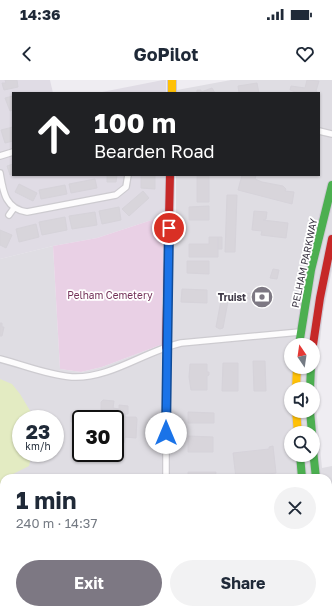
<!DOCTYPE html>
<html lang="en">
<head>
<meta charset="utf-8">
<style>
  body { margin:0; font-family:"Golos Text",sans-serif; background:#f2f2f3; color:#1f2937; height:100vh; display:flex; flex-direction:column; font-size:15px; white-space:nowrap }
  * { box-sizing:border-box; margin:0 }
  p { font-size:13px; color:#747a83 }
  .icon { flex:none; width:22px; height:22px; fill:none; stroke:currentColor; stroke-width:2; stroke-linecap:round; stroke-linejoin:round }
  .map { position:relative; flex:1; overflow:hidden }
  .sheet { position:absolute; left:0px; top:394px; width:332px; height:140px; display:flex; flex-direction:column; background:#fff; border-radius:12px 12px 0 0; box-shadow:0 1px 3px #0004 }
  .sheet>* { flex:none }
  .guide { position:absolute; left:12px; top:12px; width:308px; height:84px; border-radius:0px; box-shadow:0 1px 3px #0004; background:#202124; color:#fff; overflow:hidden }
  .needle { width:26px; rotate:347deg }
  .fabs { position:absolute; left:284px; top:258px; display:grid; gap:8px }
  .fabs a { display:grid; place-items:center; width:36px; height:36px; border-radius:50%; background:#fff; box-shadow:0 1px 3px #0004; font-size:20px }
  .speed { position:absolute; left:12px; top:330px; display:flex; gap:8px; font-size:20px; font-weight:700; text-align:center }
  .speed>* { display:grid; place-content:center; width:52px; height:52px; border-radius:50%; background:#fff; box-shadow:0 1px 3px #0004; line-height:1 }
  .speed small { font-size:10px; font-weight:400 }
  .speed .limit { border:2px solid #111; border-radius:6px; background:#fff; color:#111 }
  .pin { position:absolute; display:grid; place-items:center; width:34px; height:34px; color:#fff; margin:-17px; border:2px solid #fff; border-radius:50%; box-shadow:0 1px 4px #0007 }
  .me { position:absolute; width:44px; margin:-22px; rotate:0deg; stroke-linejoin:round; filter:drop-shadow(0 0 3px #0008) }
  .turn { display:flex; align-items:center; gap:14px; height:84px; padding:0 16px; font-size:18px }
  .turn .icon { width:52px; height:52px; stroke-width:2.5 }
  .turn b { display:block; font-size:28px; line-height:34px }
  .round { display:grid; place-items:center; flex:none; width:42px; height:42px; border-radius:21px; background:#f2f2f3 }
  .overview { display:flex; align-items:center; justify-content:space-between; height:68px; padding:0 16px }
  h1 { font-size:24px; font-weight:700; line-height:30px }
  .action { display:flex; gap:8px; margin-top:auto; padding:8px 16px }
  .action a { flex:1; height:46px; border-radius:24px; background:#7d7883; color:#fff; font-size:16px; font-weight:700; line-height:46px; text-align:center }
  .action a+a { background:#f2f2f3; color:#1f2937 }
  .status { display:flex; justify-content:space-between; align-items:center; height:28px; padding:0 20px; background:#fff; direction:ltr }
  .status svg { height:11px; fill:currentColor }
  header { display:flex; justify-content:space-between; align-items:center; height:52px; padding:0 16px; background:#fff; font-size:18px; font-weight:700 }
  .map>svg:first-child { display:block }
  .residential { fill:#e0dce5 }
  .industrial { fill:#dfdde3; fill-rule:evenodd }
  .green { fill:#e9d0e5 }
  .water { fill:#e3ebc2 }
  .building { fill:#d8d5db; stroke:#d6d3da }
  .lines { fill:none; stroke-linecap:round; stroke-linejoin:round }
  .street-casing { stroke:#cdcbd0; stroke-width:8 }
  .fast-casing { stroke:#cfc9d5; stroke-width:10 }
  .slow-casing { stroke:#cfc9d5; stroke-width:10 }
  .jam-casing { stroke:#cfc9d5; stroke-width:10 }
  .street { stroke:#fdfcfd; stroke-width:5.5 }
  .fast { stroke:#4caf50; stroke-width:8 }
  .slow { stroke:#ffc107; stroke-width:8 }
  .jam { stroke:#c62828; stroke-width:8 }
  .route-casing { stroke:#114b97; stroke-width:10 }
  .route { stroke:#1a73e8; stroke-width:7 }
  .labels { text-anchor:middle; stroke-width:3.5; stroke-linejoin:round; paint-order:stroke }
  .street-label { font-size:10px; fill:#3f3947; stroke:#fff }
  .park-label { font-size:10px; fill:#743259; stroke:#fff }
  .poi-label { font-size:10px; font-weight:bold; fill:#3f3947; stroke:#fff; text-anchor:end }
</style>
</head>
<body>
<div class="status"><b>14:36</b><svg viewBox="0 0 49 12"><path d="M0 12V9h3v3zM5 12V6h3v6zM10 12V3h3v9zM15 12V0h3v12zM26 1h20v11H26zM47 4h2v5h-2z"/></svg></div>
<header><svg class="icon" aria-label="back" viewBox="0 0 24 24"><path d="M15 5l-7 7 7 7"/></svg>GoPilot<svg class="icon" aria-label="heart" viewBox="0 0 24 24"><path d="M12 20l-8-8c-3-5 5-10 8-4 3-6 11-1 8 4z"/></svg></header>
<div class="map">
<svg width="332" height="534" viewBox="0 0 332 534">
  <rect width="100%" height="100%" fill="#efedf2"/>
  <path class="residential" d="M 0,0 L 50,0 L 53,13 L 13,13 L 13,95 L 165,95 L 164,136 L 97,158 L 53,166 L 0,179 Z
    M 163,0 L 166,0 L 166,13 L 97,13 Z"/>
  <path class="industrial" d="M 231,0 L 332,0 L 332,190 L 323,233 L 318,281 L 316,327 L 322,388 L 332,386 L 332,534 L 0,534 L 0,179 L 53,166 L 60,289 L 81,292 L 102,287 L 163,264 L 164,138 L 176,134 L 176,95 L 319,95 L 319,13 L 177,13 L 177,10 ZM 291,265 L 313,265 L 313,287 L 291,287 ZM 291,309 L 313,309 L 313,331 L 291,331 ZM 21,339 L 55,339 L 55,373 L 21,373 ZM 81,339 L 115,339 L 115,373 L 81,373 ZM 291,353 L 313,353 L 313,375 L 291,375 ZM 4,398 L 328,398 L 328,530 L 4,530 Z"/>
  <path class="green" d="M 164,136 L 163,264 L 102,287 L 81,292 L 60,289 L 53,166 L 97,158 Z"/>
  <path class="water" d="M 0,299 L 12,304 L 20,314 L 35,339 L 21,339 L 21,373 L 32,373 L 29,386 L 13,394 L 9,398 L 4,398 L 4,403 L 0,408 Z"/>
  <path class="building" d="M 5,0 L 17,0 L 18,7 L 4,10 L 2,3 L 6,3 Z
    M 307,0 L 319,1 L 316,11 L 318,13 L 298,13 L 290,10 L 291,6 L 305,8 Z
    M 257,3 L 259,13 L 239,13 L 238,6 Z
    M 212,8 L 215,13 L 195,13 L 197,12 L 197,10 L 201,10 L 201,12 Z
    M 13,16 L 13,30 L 10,31 L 5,18 Z
    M 13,47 L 13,61 L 5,63 L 1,50 Z
    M 13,84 L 13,94 L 10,95 L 7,86 Z
    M 107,95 L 117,95 L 116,102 L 107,102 Z
    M 141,95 L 155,95 L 155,109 L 141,108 Z
    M 242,95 L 256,95 L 255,99 L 262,102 L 283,106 L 286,109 L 285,111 L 294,112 L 292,124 L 238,110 Z
    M 197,96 L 209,96 L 209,122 L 197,122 Z
    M 95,99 L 97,108 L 71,113 L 69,104 Z
    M 19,104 L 37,113 L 33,121 L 15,112 Z
    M 65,105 L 67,114 L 41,119 L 39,110 Z
    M 143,111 L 149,118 L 129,136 L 122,129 Z
    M 227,115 L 237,115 L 235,172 L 225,172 Z
    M 209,126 L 209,140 L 189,140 L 189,127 Z
    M 119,127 L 121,140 L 102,144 L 99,131 Z
    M 254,131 L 267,132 L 266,139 L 263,140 L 288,143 L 286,158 L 261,155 L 262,151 L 252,150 Z
    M 95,132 L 97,145 L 72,149 L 69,136 Z
    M 65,137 L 67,150 L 42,155 L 39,142 Z
    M 36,144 L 39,157 L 19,162 L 16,149 Z
    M 0,150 L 12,155 L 6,168 L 0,165 Z
    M 209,157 L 218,157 L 218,177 L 189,177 L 189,164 L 209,164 Z
    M 218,157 L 222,157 L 222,169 L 218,169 Z
    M 187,181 L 209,181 L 209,194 L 187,193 Z
    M 273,189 L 279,190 L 277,199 L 270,198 Z
    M 258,208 L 268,210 L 266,225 L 255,223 L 255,220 L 247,219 L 248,213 L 257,214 Z
    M 182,209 L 207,210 L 207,223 L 181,222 Z
    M 222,215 L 229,216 L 223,248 L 220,249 L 216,247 Z
    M 0,243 L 2,243 L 2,247 L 4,247 L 2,256 L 0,256 Z
    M 253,281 L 265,281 L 266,311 L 254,311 Z
    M 223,283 L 238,283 L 238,311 L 222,311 Z
    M 190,284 L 207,284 L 207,292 L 209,292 L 209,295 L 207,296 L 207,310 L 191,310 L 189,297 Z
    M 103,320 L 114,321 L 113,328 L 119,329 L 119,325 L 128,326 L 128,334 L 125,334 L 125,337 L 136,337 L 137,339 L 136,358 L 125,357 L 124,363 L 115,363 L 115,339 L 101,339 L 101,322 Z
    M 71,332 L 73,332 L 73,342 L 71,342 Z
    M 188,332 L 214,333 L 214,343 L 188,343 Z
    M 188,356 L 213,357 L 213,372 L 188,372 Z
    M 273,366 L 276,393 L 236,398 L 233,373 L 269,369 L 269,367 Z
    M 188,392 L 216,392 L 215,398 L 188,398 Z
    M 66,530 L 66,534 L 24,534 L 23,531 Z
    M 198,530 L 247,530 L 248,534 L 199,534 Z"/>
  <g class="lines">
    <g class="street-casing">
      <path id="street" d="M 319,51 L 332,54
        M 0,76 L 13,72
        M 0,93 C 3,111 5,129 27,132 L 116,115 L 126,107 L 128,95
        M 9,135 L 14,128
        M 0,279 C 24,285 47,295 72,297 C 110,299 145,271 181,263 L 300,252
        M 166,398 L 166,267
        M 164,534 L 164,530"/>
    </g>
    <g class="fast-casing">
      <path id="fast" d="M 299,265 L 311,190 L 332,105
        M 310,309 L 311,287
        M 310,331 L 312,353
        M 313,370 L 316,398
        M 300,375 L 302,398"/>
    </g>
    <g class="slow-casing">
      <path id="slow" d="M 172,0 L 172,13
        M 296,309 L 297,287
        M 296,331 L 298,353"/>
    </g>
    <g class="jam-casing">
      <path id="jam" d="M 313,265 L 320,218 L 332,159
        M 166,267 L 170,95
        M 328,458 L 332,473
        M 328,507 L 332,518"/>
    </g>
    <use href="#street" class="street"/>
    <use href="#fast" class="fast"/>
    <use href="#slow" class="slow"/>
    <use href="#jam" class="jam"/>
  </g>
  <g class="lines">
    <g class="route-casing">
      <path id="route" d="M 166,353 L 169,148"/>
    </g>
    <use href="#route" class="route"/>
  </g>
  <defs>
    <g id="bank-disc" transform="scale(1.15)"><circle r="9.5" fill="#7d7883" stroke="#fff"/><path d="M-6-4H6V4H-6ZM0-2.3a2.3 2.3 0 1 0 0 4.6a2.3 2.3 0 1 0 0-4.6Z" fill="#fff"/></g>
  </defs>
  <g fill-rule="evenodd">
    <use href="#bank-disc" x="262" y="217"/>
  </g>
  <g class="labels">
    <g class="street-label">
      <text transform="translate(304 183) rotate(-78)" y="4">PELHAM PARKWAY</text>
    </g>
    <g class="park-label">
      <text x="110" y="219">Pelham Cemetery</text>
    </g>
    <g class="poi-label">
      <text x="246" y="221">Truist</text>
    </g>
  </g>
</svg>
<div class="fabs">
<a><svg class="needle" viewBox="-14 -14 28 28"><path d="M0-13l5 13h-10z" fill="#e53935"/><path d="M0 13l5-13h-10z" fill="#747a83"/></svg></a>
<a><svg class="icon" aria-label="sound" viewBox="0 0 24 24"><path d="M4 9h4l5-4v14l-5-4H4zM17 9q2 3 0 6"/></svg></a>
<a><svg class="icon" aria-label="search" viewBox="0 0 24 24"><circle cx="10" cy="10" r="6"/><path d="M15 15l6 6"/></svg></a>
</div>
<div class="speed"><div>23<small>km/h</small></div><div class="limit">30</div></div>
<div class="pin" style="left:169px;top:148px;background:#d93025"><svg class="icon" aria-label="arrive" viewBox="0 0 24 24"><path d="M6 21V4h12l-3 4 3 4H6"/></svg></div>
<svg class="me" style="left:166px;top:353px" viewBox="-20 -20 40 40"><circle r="19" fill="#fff"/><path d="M0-13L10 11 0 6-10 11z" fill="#1a73e8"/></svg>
<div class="guide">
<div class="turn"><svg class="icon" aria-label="ahead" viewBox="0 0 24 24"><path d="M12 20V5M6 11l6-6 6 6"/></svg><div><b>100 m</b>Bearden Road</div></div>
</div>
<section class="sheet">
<div class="overview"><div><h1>1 min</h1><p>240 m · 14:37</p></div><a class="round"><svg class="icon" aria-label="close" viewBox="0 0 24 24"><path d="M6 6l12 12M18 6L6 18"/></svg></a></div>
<div class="action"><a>Exit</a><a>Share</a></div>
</section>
</div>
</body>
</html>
